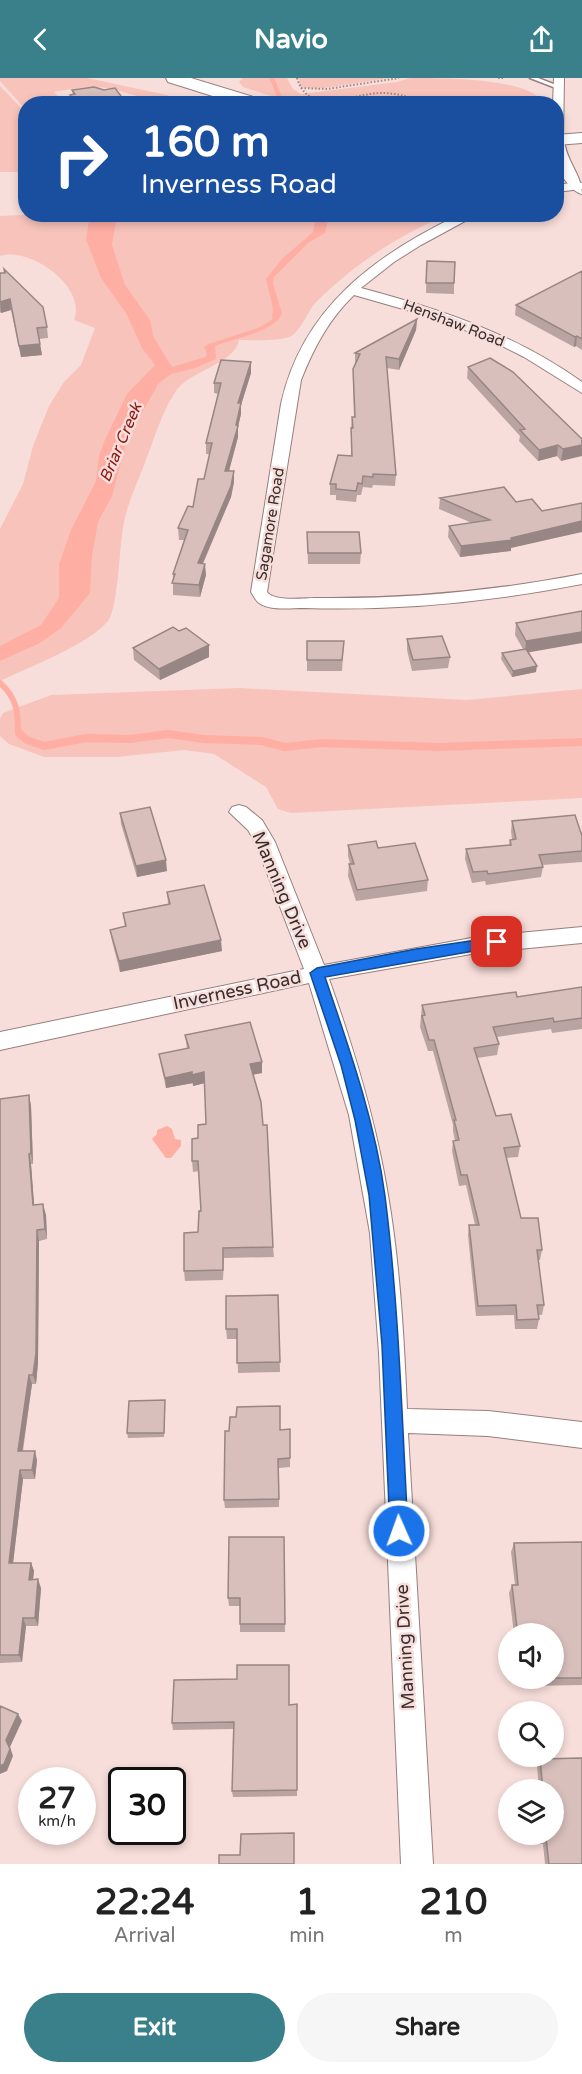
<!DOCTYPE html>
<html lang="en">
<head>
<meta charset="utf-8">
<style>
  body { margin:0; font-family:"Varela Round",sans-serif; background:#f6f6f6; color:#222; height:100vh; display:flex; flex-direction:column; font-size:22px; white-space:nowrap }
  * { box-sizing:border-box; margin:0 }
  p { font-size:20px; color:#767676 }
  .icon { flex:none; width:33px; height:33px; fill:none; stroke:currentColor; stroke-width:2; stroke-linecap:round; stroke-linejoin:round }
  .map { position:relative; height:1786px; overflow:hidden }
  .sheet { display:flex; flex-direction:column; background:#fff; flex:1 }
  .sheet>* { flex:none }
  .banner { position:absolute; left:18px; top:18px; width:546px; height:126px; border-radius:24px; box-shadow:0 3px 9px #0003; background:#1a4fa0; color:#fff; overflow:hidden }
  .buttons { position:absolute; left:498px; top:1545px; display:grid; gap:12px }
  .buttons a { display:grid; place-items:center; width:66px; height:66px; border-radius:50%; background:#fff; box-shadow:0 3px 9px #0003; font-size:30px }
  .speed { position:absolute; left:18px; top:1689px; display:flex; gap:12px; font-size:30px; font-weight:700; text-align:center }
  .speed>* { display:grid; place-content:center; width:78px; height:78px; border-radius:50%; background:#fff; box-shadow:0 3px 9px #0003; line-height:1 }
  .speed small { font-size:15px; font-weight:400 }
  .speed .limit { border:3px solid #111; border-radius:9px; background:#fff; color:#111 }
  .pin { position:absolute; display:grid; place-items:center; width:51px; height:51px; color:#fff; margin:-26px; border-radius:12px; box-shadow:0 3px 9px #0006 }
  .me { position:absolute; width:66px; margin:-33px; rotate:358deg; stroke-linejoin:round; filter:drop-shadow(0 0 4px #0008) }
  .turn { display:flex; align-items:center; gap:21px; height:126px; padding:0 24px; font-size:27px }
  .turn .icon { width:78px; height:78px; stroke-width:2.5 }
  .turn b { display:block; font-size:42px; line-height:51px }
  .eta { display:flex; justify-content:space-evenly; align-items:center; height:102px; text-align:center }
  .eta b { font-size:36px; font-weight:800; line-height:42px }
  .button { display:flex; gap:12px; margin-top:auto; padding:12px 24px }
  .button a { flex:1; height:69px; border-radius:36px; background:#39808a; color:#fff; font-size:24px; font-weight:800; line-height:69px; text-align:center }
  .button a+a { background:#f6f6f6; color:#222 }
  header { display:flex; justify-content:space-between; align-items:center; height:78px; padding:0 24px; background:#39808a; color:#fff; font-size:27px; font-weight:800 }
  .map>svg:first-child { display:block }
  .green { fill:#f8c3bb }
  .water { fill:#ffaea3 }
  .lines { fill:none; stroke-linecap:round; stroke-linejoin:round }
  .stream-far2 { stroke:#ffaea3; stroke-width:4.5 }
  .stream-far1 { stroke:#ffaea3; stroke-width:6 }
  .stream { stroke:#ffaea3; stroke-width:8 }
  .service-casing { stroke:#977f7c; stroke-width:3 }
  .minor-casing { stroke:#977f7c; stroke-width:2 }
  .tertiary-casing { stroke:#977f7c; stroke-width:2 }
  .primary-casing { stroke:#977f7c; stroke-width:2 }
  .path { stroke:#9a8885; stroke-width:2; stroke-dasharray:1.5 2; stroke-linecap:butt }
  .service { fill:#fff; fill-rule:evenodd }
  .minor { fill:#fff; fill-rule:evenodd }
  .tertiary { fill:#fff; fill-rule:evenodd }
  .primary { fill:#fff; fill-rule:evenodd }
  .wall { fill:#baa4a1 }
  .shaded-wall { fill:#978683 }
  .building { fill:#d8bfbb; stroke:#978683; stroke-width:1.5 }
  .route { fill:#1a73e8; stroke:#114b97; stroke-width:1.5 }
  .labels { text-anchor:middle; stroke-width:5; stroke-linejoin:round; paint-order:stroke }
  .far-street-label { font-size:15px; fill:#372d2b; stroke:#f8deda }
  .far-water-label { font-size:16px; font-style:italic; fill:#8b1815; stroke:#f8deda }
  .street-label { font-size:18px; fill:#372d2b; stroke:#f8deda }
</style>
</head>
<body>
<header><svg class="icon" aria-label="back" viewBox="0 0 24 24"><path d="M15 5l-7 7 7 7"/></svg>Navio<svg class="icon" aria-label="share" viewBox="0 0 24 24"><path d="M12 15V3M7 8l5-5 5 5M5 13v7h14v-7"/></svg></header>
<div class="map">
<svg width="582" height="1786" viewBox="0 0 582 1786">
  <rect width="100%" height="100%" fill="#f8deda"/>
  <path class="green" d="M 0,0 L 87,0 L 167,17 L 181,24 C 164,30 128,13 107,10 C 89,7 72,11 54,14 L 64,25 L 26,26 L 25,31 L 0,3 Z
    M 243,0 L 287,0 L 293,11 L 301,16 L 397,4 L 410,0 C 440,0 527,0 542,23 L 540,26 L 292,25 L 243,9 L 239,4 Z
    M 299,0 L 389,0 L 318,11 L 300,9 Z
    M 0,8 L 25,34 L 25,94 L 0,94 Z
    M 46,136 L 446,137 C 393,161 359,183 317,223 C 308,232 303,249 293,257 C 284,264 251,262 239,262 C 235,287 187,292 174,316 C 162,335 155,358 147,379 C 140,399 130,419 125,439 C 119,463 119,528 108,543 C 88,567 29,589 0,603 L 0,451 L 23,406 L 33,368 L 49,328 L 64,304 L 81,287 L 95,250 L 74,242 C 87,208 29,168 0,178 L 0,138 Z
    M 239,610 L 467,622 L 582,611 L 582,720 L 291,735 L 278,731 L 266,709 L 214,676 L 184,672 L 117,679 L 44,679 L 9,666 L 0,658 L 0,641 L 3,635 L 51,617 Z"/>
  <path class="water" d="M 90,136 L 117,137 L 112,167 L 125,207 L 150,242 L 153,258 L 172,289 L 205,279 L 207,276 L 204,269 L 208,266 L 258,250 L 272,242 L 273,230 L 266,201 L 282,181 L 313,154 L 316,137 L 329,137 L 329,138 L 325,155 L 308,165 L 274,199 L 273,206 L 282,235 C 277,253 232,261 215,268 L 216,281 L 195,290 L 171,296 L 158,306 L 127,362 L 112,418 L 98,444 L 92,478 L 90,515 L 61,550 L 40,565 L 0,583 L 0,568 L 41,547 L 59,520 L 59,486 L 71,452 L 96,403 L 99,378 L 104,364 L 127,316 L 155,287 L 142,270 L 126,235 L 101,200 L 86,161 Z
    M 167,1048 L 172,1051 L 175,1061 L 181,1062 L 181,1068 L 171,1080 L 166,1080 L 152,1061 L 157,1056 L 157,1052 Z"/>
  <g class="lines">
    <path class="stream-far2" d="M 272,0 L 279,18"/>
    <path class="stream-far1" d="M 0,605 C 17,620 18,634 18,655 L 20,657
      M 161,657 L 175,657"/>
    <path class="stream" d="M 19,655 L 27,662 L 44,668 L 86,660 L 130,661 L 168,656 L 204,661 L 261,663 L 285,669 L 322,665 L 438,669 L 582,664"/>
    <g class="service-casing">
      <path id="service" d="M 530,0 L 538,0 L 561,9 L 556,10 Z"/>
    </g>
    <g class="minor-casing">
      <path id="minor" d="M 554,0 L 564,0 L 563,62 L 557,65 L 556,26 L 553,26 Z
        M 578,104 L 582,105 L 582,111 L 556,114 L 556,107 Z
        M 461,136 L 478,136 L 421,167 L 394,184 L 361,210 C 440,231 515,256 582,304 L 582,315 L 524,279 L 496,265 L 438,241 L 354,217 C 329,241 314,269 301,302 L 267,514 C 275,524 303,520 316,520 C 406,521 494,513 582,496 L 582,506 C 490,524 398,533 304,530 C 291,530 270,533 259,525 C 256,523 253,517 251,514 L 281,326 C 302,230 376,176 461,136 Z
        M 239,727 L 246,729 L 262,742 L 275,764 L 324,887 L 477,859 L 582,849 L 582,865 L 477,875 L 329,901 C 354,971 376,1043 388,1117 C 400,1187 404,1259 407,1331 L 488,1333 L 582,1344 L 582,1370 L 488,1358 L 408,1355 L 433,1786 L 401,1786 L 379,1275 L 370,1155 L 349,1037 L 309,905 L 0,972 L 0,954 L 304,891 L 255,764 L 248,752 L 229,734 L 232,729 Z"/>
    </g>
    <g class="tertiary-casing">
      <path id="tertiary" d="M 557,58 L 564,62 C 566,83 582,97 582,116 C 572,114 560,97 557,87 C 555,79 556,66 557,58 Z"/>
    </g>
    <g class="primary-casing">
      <path id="primary" d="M 166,0 L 191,0 L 263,22 L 265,26 L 238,26 L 168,4 Z
        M 582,55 L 582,65 L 556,67 L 556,57 Z"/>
    </g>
    <path class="path" d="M 297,0 C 309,40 352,15 382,15 C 398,15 413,20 427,26
      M 498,0 L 505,0
      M 301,10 L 327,11 L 399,0"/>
    <use href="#service" class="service"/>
    <use href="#minor" class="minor"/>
    <use href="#tertiary" class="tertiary"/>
    <use href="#primary" class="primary"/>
  </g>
  <path class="wall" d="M 72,12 L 127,26 L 71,26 L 70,17 L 73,17 Z
    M 427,183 L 454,205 L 454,216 L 426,215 Z
    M 582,193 L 582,272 L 576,268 L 574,269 L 515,237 L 516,227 Z
    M 0,195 L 47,249 L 48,260 L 39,261 L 42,277 L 21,279 L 11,232 L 1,235 L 0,234 Z
    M 417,241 L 416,252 L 399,292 L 387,290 L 396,397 L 395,408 L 373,407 L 372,410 L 363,409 L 361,417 L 357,417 L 356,424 L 336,422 L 336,417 L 330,417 L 330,406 L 351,377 L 351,350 L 352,339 L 354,339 L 353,291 L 355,286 L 355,275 Z
    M 468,289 L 582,361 L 561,383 L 557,378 L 538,383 L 519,363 L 520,358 L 467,300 Z
    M 251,295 L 241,327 L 241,336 L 238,349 L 238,359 L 229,393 L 234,404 L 231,419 L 203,486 L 206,497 L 200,519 L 173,517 L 173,496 L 184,462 L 179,462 L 178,450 L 193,429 L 204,401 L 210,376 L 206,376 L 206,365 L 218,316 L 214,315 L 214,305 Z
    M 504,409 L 511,473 L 460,479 L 448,459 L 449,448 L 472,445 L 439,431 L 440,420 Z
    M 307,454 L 361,475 L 360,486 L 308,486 Z
    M 582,533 L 528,574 L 536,594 L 512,599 L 501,581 L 502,575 L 523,571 L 515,557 L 516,545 Z
    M 179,553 L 209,567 L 209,579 L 160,602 L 134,582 L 133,570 Z
    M 407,561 L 450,579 L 448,590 L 412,593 L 407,572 Z
    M 307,563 L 344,563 L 342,593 L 307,593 Z
    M 120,735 L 167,793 L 137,799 L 121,746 Z
    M 512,743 L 582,758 L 582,784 L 542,787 L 543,789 L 541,799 L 486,807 L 485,803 L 472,805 L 465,781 L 466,771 L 509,767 L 510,762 L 512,762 L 511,753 Z
    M 348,767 L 378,770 L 428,802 L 427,813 L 356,823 L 348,798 L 349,786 L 350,786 L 348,778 Z
    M 167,814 L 222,873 L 120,894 L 112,863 L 110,852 L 125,849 L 123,835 L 168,826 Z
    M 582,909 L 582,951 L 552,955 L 551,951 L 497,959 L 499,966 L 497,977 L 477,980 L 496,1038 L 520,1068 L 518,1079 L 506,1080 L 521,1140 L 542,1172 L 540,1182 L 538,1182 L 544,1227 L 542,1237 L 539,1237 L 539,1241 L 537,1251 L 515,1251 L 514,1237 L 476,1238 L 468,1157 L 469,1147 L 475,1147 L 466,1107 L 459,1108 L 452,1073 L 453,1063 L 455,1063 L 453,1053 L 453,1047 L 433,973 L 428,973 L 420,949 L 422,927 L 517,919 Z
    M 185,957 L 262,984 L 262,995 L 253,997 L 273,1169 L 274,1179 L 224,1180 L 223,1202 L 185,1203 L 184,1193 L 198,1154 L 201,1133 L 199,1093 L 193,1094 L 192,1083 L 198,1060 L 206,1046 L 205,1005 L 193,1008 L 193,1005 L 166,1010 L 161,987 L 159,976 L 187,971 Z
    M 29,1017 L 31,1028 L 33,1086 L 31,1086 L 34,1127 L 46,1137 L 47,1161 L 39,1163 L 38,1285 L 36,1306 L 32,1306 L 23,1373 L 37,1382 L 35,1401 L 23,1401 L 13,1485 L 31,1485 L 34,1493 L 33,1502 L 41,1510 L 38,1548 L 26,1548 L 22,1584 L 0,1585 L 0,1021 Z
    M 278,1217 L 280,1294 L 238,1295 L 237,1261 L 227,1261 L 226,1251 Z
    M 165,1327 L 164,1359 L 128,1360 L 127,1355 Z
    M 290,1351 L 290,1389 L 279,1390 L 279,1429 L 225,1430 L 224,1422 L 280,1352 Z
    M 284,1459 L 285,1554 L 240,1554 L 240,1528 L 229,1528 L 228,1520 Z
    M 582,1464 L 582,1607 L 530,1608 L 529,1600 L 554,1600 L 554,1556 L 514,1556 L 509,1515 L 512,1507 L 515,1507 L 511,1474 L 514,1465 Z
    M 297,1626 L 297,1718 L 233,1719 L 232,1713 L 233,1651 L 173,1652 L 172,1645 L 289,1627 Z
    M 582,1680 L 582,1786 L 545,1786 L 543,1766 L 535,1766 L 534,1756 L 554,1756 L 554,1712 L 539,1712 L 537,1688 L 540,1681 Z"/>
  <path class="shaded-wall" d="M 10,221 L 11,232 L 1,235 L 0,224 Z
    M 417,241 L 416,252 L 399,292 L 399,281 Z
    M 577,258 L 576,268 L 574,269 L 575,259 Z
    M 40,266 L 42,277 L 21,279 L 19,268 Z
    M 251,284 L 251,295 L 241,327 L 241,336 L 238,349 L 238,359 L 226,404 L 225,393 L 236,347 L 238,325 Z
    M 558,367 L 557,378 L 538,383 L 539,372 Z
    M 582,367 L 582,378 L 561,383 L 563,371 Z
    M 234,393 L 234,404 L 231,419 L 198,496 L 198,485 Z
    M 582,443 L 582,454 L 511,470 L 511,473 L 460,479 L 461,468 L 511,460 Z
    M 205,486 L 206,497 L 200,519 L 199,507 Z
    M 582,554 L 582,565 L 525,575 L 526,563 Z
    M 209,567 L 209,579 L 160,602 L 159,591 Z
    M 537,588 L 536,594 L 512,599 L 513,593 Z
    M 166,782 L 167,793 L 137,799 L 136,788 Z
    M 221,862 L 222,873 L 120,894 L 119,883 Z
    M 262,984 L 262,995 L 250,997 L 250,986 Z
    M 192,994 L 193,1005 L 166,1010 L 165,1000 Z
    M 204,994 L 205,1005 L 193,1008 L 192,997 Z
    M 29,1017 L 31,1028 L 33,1086 L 31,1075 Z
    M 29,1076 L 31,1086 L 35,1138 L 33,1127 Z
    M 43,1126 L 46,1137 L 47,1161 L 45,1151 Z
    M 37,1152 L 39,1163 L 38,1285 L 36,1306 L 33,1297 Z
    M 29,1297 L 32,1306 L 21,1382 L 18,1373 Z
    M 35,1373 L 37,1382 L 35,1401 L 32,1392 Z
    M 20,1392 L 23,1401 L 12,1494 L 9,1485 Z
    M 31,1485 L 34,1493 L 32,1510 L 29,1502 Z
    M 38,1501 L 41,1510 L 38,1548 L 35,1540 Z
    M 23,1540 L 26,1548 L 22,1584 L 19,1577 Z
    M 18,1636 L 22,1643 L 10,1669 L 13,1678 L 7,1693 L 0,1696 L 0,1688 L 6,1662 Z"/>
  <path class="building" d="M 94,9 L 104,12 L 115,10 L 127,26 L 77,26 L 70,17 L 75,16 L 72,12 Z
    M 427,183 L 455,184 L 454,205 L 426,205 Z
    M 4,191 L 43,229 L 47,249 L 37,250 L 40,266 L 19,268 L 10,221 L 0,224 L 0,195 L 5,195 Z
    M 582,193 L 582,261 L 577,258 L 575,259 L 516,227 Z
    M 417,241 L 399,281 L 386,279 L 396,397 L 373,396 L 373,399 L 363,398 L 362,406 L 358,405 L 356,413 L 336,411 L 336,406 L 330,406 L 338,377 L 352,378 L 351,350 L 353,350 L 352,339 L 355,339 L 353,291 L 360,276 L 355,275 Z
    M 490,280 L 513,294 L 582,361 L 582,367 L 563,371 L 558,367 L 539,372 L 520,352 L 525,351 L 468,289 Z
    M 221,282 L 251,284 L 238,325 L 241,325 L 236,347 L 238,348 L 225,393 L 234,393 L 231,408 L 198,485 L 205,486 L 199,507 L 172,505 L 175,496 L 173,496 L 188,452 L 178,450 L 188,428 L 193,429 L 198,401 L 204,401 L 212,365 L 206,365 L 221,305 L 214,305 Z
    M 504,409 L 516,424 L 532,421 L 542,433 L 582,425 L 582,443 L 511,460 L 512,462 L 461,468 L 449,448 L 490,442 L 440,420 Z
    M 307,454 L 359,454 L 361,475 L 308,475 Z
    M 582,533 L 582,554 L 526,563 L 516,545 Z
    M 173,549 L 179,553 L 186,550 L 209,567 L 159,591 L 133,570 Z
    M 442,558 L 450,579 L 413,582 L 407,561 Z
    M 307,563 L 344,563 L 342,582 L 307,582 Z
    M 526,571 L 537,588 L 513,593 L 502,575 Z
    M 150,729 L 166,782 L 136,788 L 120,735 Z
    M 575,737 L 582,758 L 582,773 L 539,777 L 543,789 L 488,796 L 487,793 L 473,794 L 466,771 L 511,767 L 510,762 L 516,761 L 512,743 Z
    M 376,763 L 378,770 L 415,765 L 428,802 L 357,812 L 349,786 L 354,786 L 348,767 Z
    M 204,807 L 221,862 L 119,883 L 110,852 L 126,848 L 123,835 L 170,826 L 167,814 Z
    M 582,909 L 582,940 L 554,944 L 553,940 L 493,949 L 499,966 L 474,970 L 496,1038 L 511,1036 L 520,1068 L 504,1070 L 521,1140 L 538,1140 L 542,1172 L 537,1172 L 544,1227 L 537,1227 L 539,1241 L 517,1242 L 516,1227 L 478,1228 L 469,1147 L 479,1147 L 467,1097 L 461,1097 L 453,1063 L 459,1062 L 454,1042 L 456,1042 L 434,962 L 429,962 L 422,938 L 425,937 L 422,927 L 516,914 L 517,919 Z
    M 250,944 L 262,984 L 250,986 L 261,1024 L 263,1047 L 267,1047 L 273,1169 L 223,1170 L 223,1192 L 184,1193 L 184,1155 L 198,1154 L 199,1133 L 201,1133 L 198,1083 L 192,1083 L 192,1061 L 198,1060 L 198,1047 L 206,1046 L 204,994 L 192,997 L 192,994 L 165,1000 L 159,976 L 189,970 L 185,957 Z
    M 29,1017 L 31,1075 L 29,1076 L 33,1127 L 43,1126 L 45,1151 L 37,1152 L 36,1275 L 33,1297 L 29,1297 L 18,1373 L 35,1373 L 32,1392 L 20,1392 L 9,1485 L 31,1485 L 29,1502 L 38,1501 L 35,1540 L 23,1540 L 19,1577 L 0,1577 L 0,1021 Z
    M 278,1217 L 280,1284 L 237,1285 L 237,1251 L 226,1251 L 226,1218 Z
    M 165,1322 L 164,1355 L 127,1355 L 129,1323 Z
    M 280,1328 L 280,1352 L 290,1351 L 290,1380 L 278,1381 L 279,1421 L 224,1422 L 225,1353 L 229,1353 L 230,1339 L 236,1339 L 237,1329 Z
    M 229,1459 L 284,1459 L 285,1546 L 240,1546 L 240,1520 L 228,1520 Z
    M 582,1464 L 582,1600 L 554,1600 L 554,1556 L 524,1556 L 523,1550 L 517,1550 L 512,1507 L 518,1507 L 514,1465 Z
    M 237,1587 L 289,1587 L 289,1627 L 297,1626 L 297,1712 L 232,1713 L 234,1644 L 172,1645 L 174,1602 L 237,1601 Z
    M 0,1628 L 18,1636 L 6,1662 L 10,1671 L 4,1686 L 0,1688 Z
    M 582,1680 L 582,1786 L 549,1786 L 546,1760 L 538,1760 L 537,1756 L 554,1756 L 554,1712 L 543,1712 L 540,1681 Z
    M 294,1755 L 294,1786 L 219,1786 L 219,1777 L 240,1777 L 241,1756 Z"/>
  <path class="route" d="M 497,859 L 504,864 L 502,868 L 325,899 C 349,970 375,1043 385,1118 C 399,1229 402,1342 408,1453 L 405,1460 L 399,1462 L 393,1460 L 390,1453 L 382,1267 L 369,1117 L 355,1042 L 341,987 L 310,895 L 317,890 L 416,871 Z"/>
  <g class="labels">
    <g class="far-street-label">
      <text transform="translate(454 245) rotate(21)" y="5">Henshaw Road</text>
      <text transform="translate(270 446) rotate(-81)" y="5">Sagamore Road</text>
    </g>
    <g class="far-water-label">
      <text transform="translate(120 364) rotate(-67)" y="6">Briar Creek</text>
    </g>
    <g class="street-label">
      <text transform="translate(282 812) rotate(67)" y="6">Manning Drive</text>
      <text transform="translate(237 912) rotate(-12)" y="6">Inverness Road</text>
      <text transform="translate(405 1569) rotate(-93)" y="6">Manning Drive</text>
    </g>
  </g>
</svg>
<div class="buttons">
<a><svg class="icon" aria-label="sound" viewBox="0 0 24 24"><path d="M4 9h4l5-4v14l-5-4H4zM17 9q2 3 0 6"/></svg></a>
<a><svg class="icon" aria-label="search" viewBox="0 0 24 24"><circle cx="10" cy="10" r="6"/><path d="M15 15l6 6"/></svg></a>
<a><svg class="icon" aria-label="layers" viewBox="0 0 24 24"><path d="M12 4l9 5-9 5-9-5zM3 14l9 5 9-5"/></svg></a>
</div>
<div class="speed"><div>27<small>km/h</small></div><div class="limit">30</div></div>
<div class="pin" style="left:497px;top:864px;background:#d93025"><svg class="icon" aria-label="arrive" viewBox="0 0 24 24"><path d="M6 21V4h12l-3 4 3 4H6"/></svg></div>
<svg class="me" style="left:399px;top:1453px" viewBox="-20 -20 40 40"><circle r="17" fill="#1a73e8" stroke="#fff" stroke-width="3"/><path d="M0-11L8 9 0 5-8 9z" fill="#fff"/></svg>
<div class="banner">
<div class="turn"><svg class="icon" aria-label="right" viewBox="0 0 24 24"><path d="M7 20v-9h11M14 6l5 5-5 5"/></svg><div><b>160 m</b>Inverness Road</div></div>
</div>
</div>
<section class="sheet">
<div class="eta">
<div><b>22:24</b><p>Arrival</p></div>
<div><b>1</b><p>min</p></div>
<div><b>210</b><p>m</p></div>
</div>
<div class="button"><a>Exit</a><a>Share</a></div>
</section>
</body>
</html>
